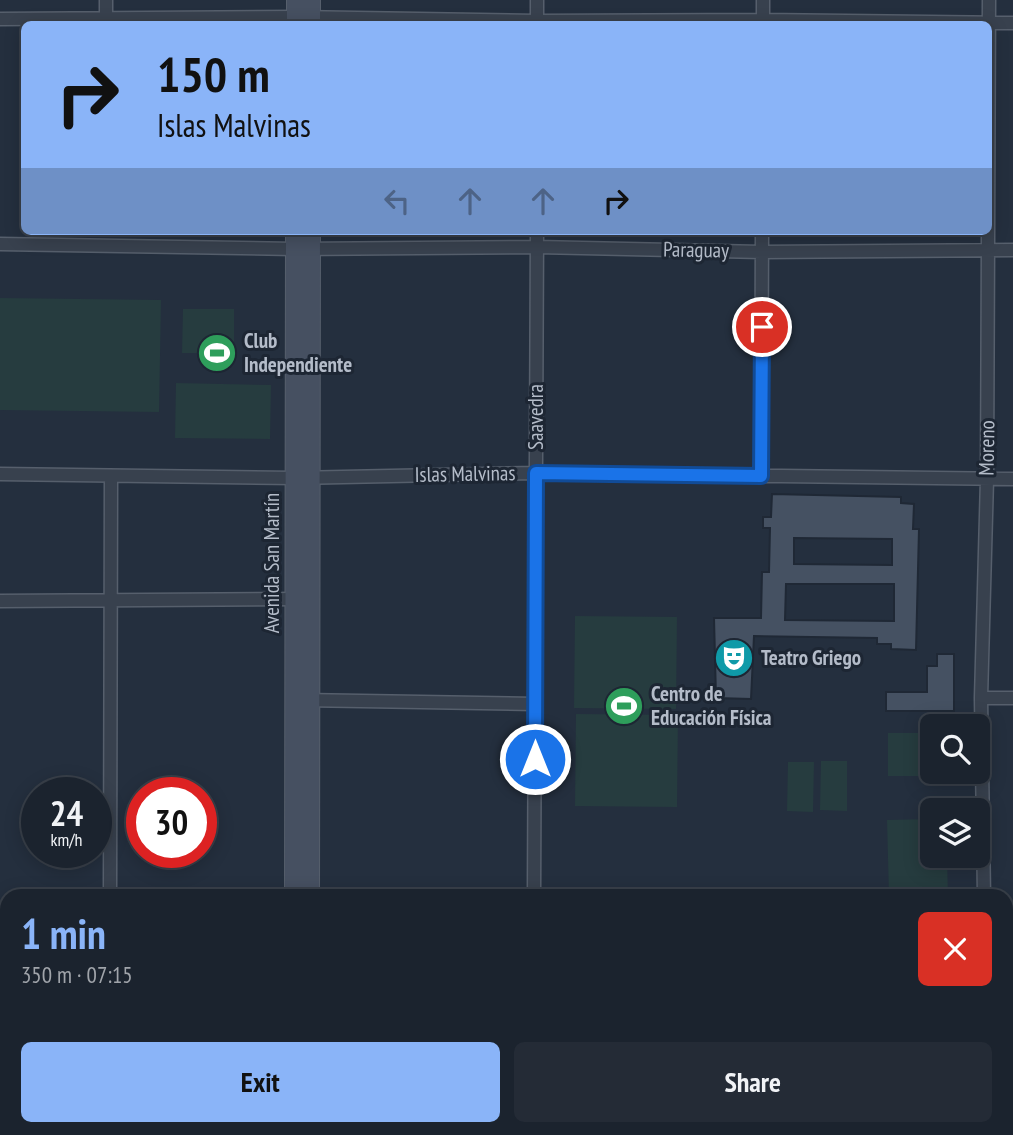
<!DOCTYPE html>
<html lang="en">
<head>
<meta charset="utf-8">
<style>
  body { margin:0; font-family:"PT Sans Narrow",sans-serif; background:#242b36; color:#f1f3f6; height:100vh; display:flex; flex-direction:column; font-size:26px; white-space:nowrap }
  * { box-sizing:border-box; margin:0 }
  p { font-size:23px; color:#a0a4aa }
  .icon { flex:none; width:38px; height:38px; fill:none; stroke:currentColor; stroke-width:2; stroke-linecap:round; stroke-linejoin:round }
  .map { position:relative; flex:1; overflow:hidden }
  .details { position:absolute; left:0px; top:889px; width:1013px; height:247px; display:flex; flex-direction:column; background:#1b232e; border-radius:21px 21px 0 0; box-shadow:0 4px 18px #0003,0 0 0 2px #39404a }
  .details>* { flex:none }
  .hud { position:absolute; left:21px; top:21px; width:971px; height:214px; border-radius:10px; box-shadow:0 4px 18px #0003,0 0 0 2px #39404a; background:#8ab4f8; color:#111; overflow:hidden }
  .fabs { position:absolute; left:920px; top:714px; display:grid; gap:14px }
  .fabs a { display:grid; place-items:center; width:70px; height:70px; border-radius:10px; background:#1b232e; box-shadow:0 4px 18px #0003,0 0 0 2px #39404a; font-size:35px }
  .speed { position:absolute; left:21px; top:777px; display:flex; gap:14px; font-size:35px; font-weight:700; text-align:center }
  .speed>* { display:grid; place-content:center; width:91px; height:91px; border-radius:50%; background:#1b232e; box-shadow:0 4px 18px #0003,0 0 0 2px #39404a; line-height:1 }
  .speed small { font-size:18px; font-weight:400 }
  .speed .limit { border:10px solid #d22; background:#fff; color:#111 }
  .pin { position:absolute; display:grid; place-items:center; width:60px; height:60px; color:#fff; margin:-30px; border:4px solid #fff; border-radius:50%; box-shadow:0 2px 7px #0007 }
  .me { position:absolute; width:77px; margin:-38px; rotate:0deg; stroke-linejoin:round; filter:drop-shadow(0 0 5px #0008) }
  .turn { display:flex; align-items:center; gap:24px; height:147px; padding:0 21px; font-size:32px }
  .turn .icon { width:91px; height:91px; stroke-width:2.5 }
  .turn b { display:block; font-size:49px; line-height:60px }
  .lanes { display:flex; align-items:center; height:66px; padding:0 21px; background:#0003; justify-content:center; gap:35px; direction:ltr }
  .lanes .off { opacity:.35 }
  .round { display:grid; place-items:center; flex:none; width:74px; height:74px; border-radius:10px; background:#242b36 }
  .summary { display:flex; align-items:center; justify-content:space-between; height:119px; padding:0 21px }
  h1 { font-size:42px; font-weight:700; line-height:52px; color:#8ab4f8 }
  .button { display:flex; gap:14px; margin-top:auto; padding:14px 21px }
  .button a { flex:1; height:80px; border-radius:10px; background:#8ab4f8; color:#111; font-size:28px; font-weight:700; line-height:80px; text-align:center }
  .button a+a { background:#242b36; color:#f1f3f6 }
  .map>svg:first-child { display:block }
  .green { fill:#263c3f }
  .building { fill:#455162; stroke:#1f2835; stroke-width:2; fill-rule:evenodd }
  .lines { fill:none; stroke-linecap:round; stroke-linejoin:round }
  .minor-casing { stroke:#565f6c; stroke-width:15 }
  .secondary-casing { stroke:#565f6c; stroke-width:20 }
  .minor { stroke:#38414e; stroke-width:12 }
  .secondary { stroke:#465061; stroke-width:18 }
  .route-casing { stroke:#114b97; stroke-width:18 }
  .route { stroke:#1a73e8; stroke-width:12 }
  .labels { text-anchor:middle; stroke-width:6; stroke-linejoin:round; paint-order:stroke }
  .street-label { font-size:21px; fill:#b4bcc9; stroke:#1d2633 }
  .poi-label { font-size:21px; font-weight:bold; fill:#b4bcc9; stroke:#1d2633; text-anchor:start }
</style>
</head>
<body>
<div class="map">
<svg width="1013" height="1135" viewBox="0 0 1013 1135">
  <rect width="100%" height="100%" fill="#242f3e"/>
  <path class="green" d="M 0,298 L 161,300 L 159,412 L 0,410 Z
    M 183,309 L 234,309 L 234,353 L 182,353 Z
    M 176,383 L 271,385 L 270,439 L 175,438 Z
    M 575,616 L 677,617 L 676,709 L 574,708 Z
    M 576,714 L 678,715 L 677,807 L 575,806 Z
    M 888,733 L 919,733 L 920,776 L 888,776 Z
    M 821,761 L 847,761 L 847,811 L 820,810 Z
    M 788,762 L 814,762 L 813,812 L 787,811 Z
    M 933,819 L 933,856 L 947,856 L 948,896 L 889,896 L 887,820 Z"/>
  <path class="building" d="M 772,494 L 901,497 L 901,503 L 914,504 L 913,529 L 919,529 L 916,650 L 891,649 L 891,644 L 877,644 L 877,638 L 754,636 L 751,699 L 716,698 L 714,618 L 761,618 L 762,572 L 769,572 L 770,528 L 763,528 L 763,517 L 771,517 ZM 794,538 L 892,539 L 892,565 L 794,564 ZM 786,584 L 894,584 L 894,621 L 785,620 Z
    M 937,654 L 954,654 L 954,711 L 886,711 L 886,692 L 927,692 L 927,666 L 937,666 Z"/>
  <g class="lines">
    <g class="minor-casing">
      <path id="minor" d="M 0,19 L 296,17 L 537,21 L 763,20 L 1013,23
        M 106,24 L 106,0
        M 537,24 L 537,0
        M 763,24 L 763,0
        M 0,244 L 295,249 L 537,247 L 762,252 L 1013,250
        M 0,474 L 295,478 L 536,473 L 1013,479
        M 761,476 L 762,231
        M 0,601 L 303,599
        M 981,698 L 1013,698
        M 302,700 L 535,704
        M 110,896 L 111,476
        M 534,896 L 537,231
        M 984,896 L 981,698 L 987,479 L 989,0
        M 1006,922 L 1013,922
        M 110,1129 L 110,1135
        M 536,1129 L 536,1135
        M 759,1129 L 759,1135
        M 990,1129 L 990,1135"/>
    </g>
    <g class="secondary-casing">
      <path id="secondary" d="M 296,24 L 296,0
        M 311,24 L 311,0
        M 294,896 L 295,231
        M 310,896 L 311,231
        M 310,1129 L 310,1135
        M 294,1135 L 294,1129"/>
    </g>
    <use href="#minor" class="minor"/>
    <use href="#secondary" class="secondary"/>
  </g>
  <g class="lines">
    <g class="route-casing">
      <path id="route" d="M 535,759 L 536,473 L 761,476 L 762,327"/>
    </g>
    <use href="#route" class="route"/>
  </g>
  <defs>
    <g id="stadium-disc" transform="scale(2.0125)"><circle r="9.5" fill="#2e9e5b" stroke="#1d2633"/><path d="M0-5a6.5 5 0 1 0 0 10a6.5 5 0 1 0 0-10ZM-3.5-1.8h7v3.6h-7Z" fill="#fff"/></g>
    <g id="theatre-disc" transform="scale(2.0125)"><circle r="9.5" fill="#0f9aa8" stroke="#1d2633"/><path d="M-5-5.5Q0-4 5-5.5V0Q5 5 0 6Q-5 5-5 0ZM-3.3-2.5H-1v1.5H-3.3ZM1-2.5H3.3v1.5H1ZM-2.8 1Q0 5.5 2.8 1Z" fill="#fff"/></g>
  </defs>
  <g fill-rule="evenodd">
    <use href="#stadium-disc" x="217" y="353"/>
    <use href="#theatre-disc" x="734" y="658"/>
    <use href="#stadium-disc" x="624" y="706"/>
  </g>
  <g class="labels">
    <g class="street-label">
      <text transform="translate(696 250) rotate(1)" y="7">Paraguay</text>
      <text transform="translate(536 417) rotate(-90)" y="7">Saavedra</text>
      <text transform="translate(987 448) rotate(-89)" y="7">Moreno</text>
      <text transform="translate(465 474) rotate(-1)" y="7">Islas Malvinas</text>
      <text transform="translate(272 563) rotate(-90)" y="7">Avenida San Martín</text>
    </g>
    <g class="poi-label">
      <text x="244" y="348">Club<tspan x="244" dy="24">Independiente</tspan></text>
      <text x="761" y="665">Teatro Griego</text>
      <text x="651" y="701">Centro de<tspan x="651" dy="24">Educación Física</tspan></text>
    </g>
  </g>
</svg>
<div class="fabs">
<a><svg class="icon" aria-label="search" viewBox="0 0 24 24"><circle cx="10" cy="10" r="6"/><path d="M15 15l6 6"/></svg></a>
<a><svg class="icon" aria-label="layers" viewBox="0 0 24 24"><path d="M12 4l9 5-9 5-9-5zM3 14l9 5 9-5"/></svg></a>
</div>
<div class="speed"><div>24<small>km/h</small></div><div class="limit">30</div></div>
<div class="pin" style="left:762px;top:327px;background:#d93025"><svg class="icon" aria-label="arrive" viewBox="0 0 24 24"><path d="M6 21V4h12l-3 4 3 4H6"/></svg></div>
<svg class="me" style="left:535px;top:759px" viewBox="-20 -20 40 40"><circle r="17" fill="#1a73e8" stroke="#fff" stroke-width="3"/><path d="M0-11L8 9 0 5-8 9z" fill="#fff"/></svg>
<div class="hud">
<div class="turn"><svg class="icon" aria-label="right" viewBox="0 0 24 24"><path d="M7 20v-9h11M14 6l5 5-5 5"/></svg><div><b>150 m</b>Islas Malvinas</div></div>
<div class="lanes"><svg class="icon off" aria-label="left" viewBox="0 0 24 24"><path d="M17 20v-9H6M10 6l-5 5 5 5"/></svg><svg class="icon off" aria-label="ahead" viewBox="0 0 24 24"><path d="M12 20V5M6 11l6-6 6 6"/></svg><svg class="icon off" aria-label="ahead" viewBox="0 0 24 24"><path d="M12 20V5M6 11l6-6 6 6"/></svg><svg class="icon" aria-label="right" viewBox="0 0 24 24"><path d="M7 20v-9h11M14 6l5 5-5 5"/></svg></div>
</div>
<section class="details">
<div class="summary"><div><h1>1 min</h1><p>350 m · 07:15</p></div><a class="round" style="background:#d93025;color:#fff"><svg class="icon" aria-label="close" viewBox="0 0 24 24"><path d="M6 6l12 12M18 6L6 18"/></svg></a></div>
<div class="button"><a>Exit</a><a>Share</a></div>
</section>
</div>
</body>
</html>
